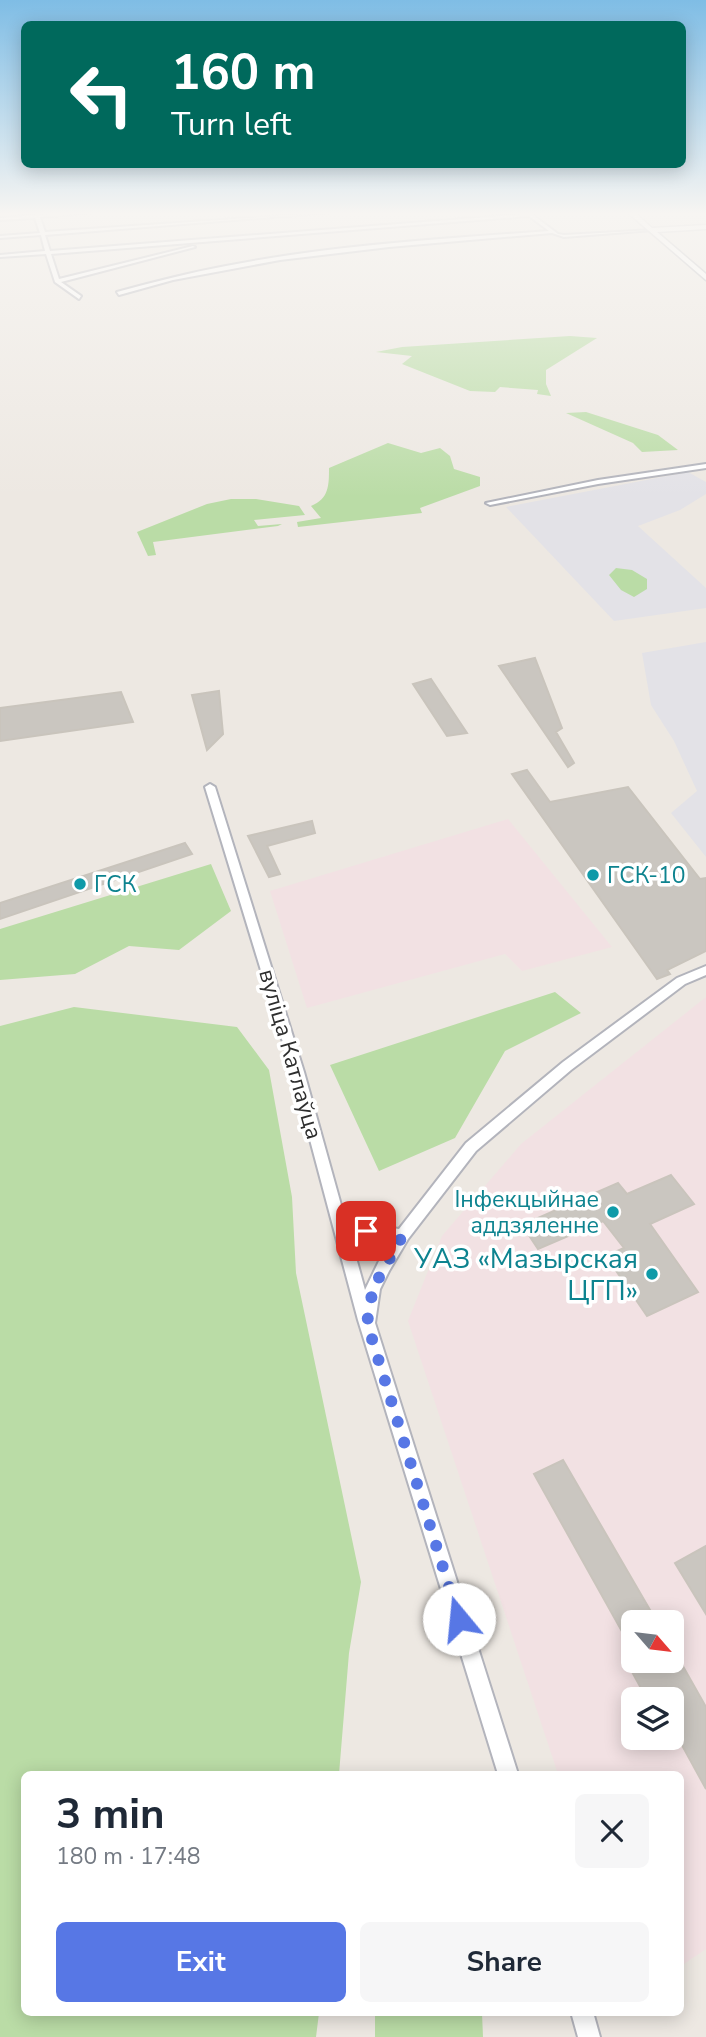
<!DOCTYPE html>
<html lang="en">
<head>
<meta charset="utf-8">
<style>
  body { margin:0; font-family:"Nunito Sans",sans-serif; background:#f6f6f7; color:#1f2937; height:100vh; display:flex; flex-direction:column; font-size:26px; white-space:nowrap }
  * { box-sizing:border-box; margin:0 }
  p { font-size:23px; color:#747a83 }
  .icon { flex:none; width:38px; height:38px; fill:none; stroke:currentColor; stroke-width:2; stroke-linecap:round; stroke-linejoin:round }
  .map { position:relative; flex:1; overflow:hidden }
  .panel { position:absolute; left:21px; top:1771px; width:663px; height:245px; display:flex; flex-direction:column; background:#fff; border-radius:10px; box-shadow:0 4px 18px #0003 }
  .panel>* { flex:none }
  .hud { position:absolute; left:21px; top:21px; width:665px; height:147px; border-radius:10px; box-shadow:0 4px 18px #0003; background:#00695c; color:#fff; overflow:hidden }
  .needle { width:46px; rotate:118deg }
  .buttons { position:absolute; left:621px; top:1610px; display:grid; gap:14px }
  .buttons a { display:grid; place-items:center; width:63px; height:63px; border-radius:10px; background:#fff; box-shadow:0 4px 18px #0003; font-size:35px }
  .pin { position:absolute; display:grid; place-items:center; width:60px; height:60px; color:#fff; margin:-30px; border-radius:14px; box-shadow:0 4px 10px #0006 }
  .me { position:absolute; width:77px; margin:-38px; rotate:343deg; stroke-linejoin:round; filter:drop-shadow(0 0 5px #0008) }
  .turn { display:flex; align-items:center; gap:24px; height:147px; padding:0 35px; font-size:32px }
  .turn .icon { width:91px; height:91px; stroke-width:2.5 }
  .turn b { display:block; font-size:49px; line-height:60px }
  .round { display:grid; place-items:center; flex:none; width:74px; height:74px; border-radius:10px; background:#f6f6f7 }
  .overview { display:flex; align-items:center; justify-content:space-between; height:119px; padding:0 35px }
  h1 { font-size:42px; font-weight:700; line-height:52px }
  .primary-button { display:flex; gap:14px; margin-top:auto; padding:14px 35px }
  .primary-button a { flex:1; height:80px; border-radius:10px; background:#5777e5; color:#fff; font-size:28px; font-weight:700; line-height:80px; text-align:center }
  .primary-button a+a { background:#f6f6f7; color:#1f2937 }
  .map>svg:first-child { display:block }
  .industrial { fill:#e3e2e7 }
  .medical { fill:#f2e1e3; fill-rule:evenodd }
  .green { fill:#badca6 }
  .building { fill:#cac6c0; stroke:#c9c4bc; stroke-width:2 }
  .lines { fill:none; stroke-linecap:round; stroke-linejoin:round }
  .minor-casing { stroke:#b3b4bc; stroke-width:4 }
  .secondary-casing { stroke:#b3b4bc; stroke-width:3 }
  .minor { fill:#fff; fill-rule:evenodd }
  .secondary { fill:#fff; fill-rule:evenodd }
  .route { stroke:#5777e5; stroke-width:12; stroke-dasharray:0 21.6 }
  .culture-dot { fill:#0f9aa8; stroke:#fff; stroke-width:2.5 }
  .labels { text-anchor:middle; stroke-width:7; stroke-linejoin:round; paint-order:stroke }
  .culture-label { font-size:23px; fill:#0d838f; stroke:#fff; text-anchor:start }
  .street-label { font-size:23px; fill:#2e2e2e; stroke:#fff }
  .near-culture-label { font-size:28px; fill:#0d838f; stroke:#fff; text-anchor:end }
</style>
</head>
<body>
<div class="map">
<svg width="706" height="2037" viewBox="0 0 706 2037">
  <rect width="100%" height="100%" fill="#ede8e2"/>
  <path class="industrial" d="M 688,472 L 706,482 L 706,494 L 680,510 L 638,526 L 706,588 L 706,608 L 614,621 L 506,507 Z
    M 706,642 L 706,857 L 671,813 L 697,791 L 674,741 L 651,705 L 642,653 Z"/>
  <path class="medical" d="M 508,819 L 612,947 L 522,971 L 505,954 L 307,1008 L 270,891 Z
    M 706,997 L 706,1949 L 681,1966 L 681,1774 L 558,1774 L 408,1321 L 442,1236 L 521,1144 ZM 634,1622 L 672,1622 L 672,1661 L 634,1661 ZM 634,1699 L 672,1699 L 672,1738 L 634,1738 Z"/>
  <path class="green" d="M 570,336 L 597,338 L 546,370 L 546,384 L 551,396 L 537,394 L 538,390 L 500,387 L 495,392 L 470,391 L 402,364 L 412,356 L 376,352 L 402,347 Z
    M 586,412 L 658,435 L 678,450 L 642,452 L 633,443 L 566,413 Z
    M 388,443 L 421,453 L 440,448 L 450,456 L 454,469 L 480,477 L 480,486 L 420,508 L 422,513 L 298,527 L 297,522 L 321,518 L 311,506 C 329,499 329,485 329,468 Z
    M 231,499 L 256,499 L 299,506 L 305,515 L 254,520 L 258,526 L 282,524 L 278,526 L 153,542 L 156,555 L 148,556 L 137,532 L 207,504 Z
    M 616,568 L 632,570 L 647,579 L 647,589 L 634,597 L 621,590 L 609,575 Z
    M 211,864 L 231,911 L 179,950 L 129,946 L 75,974 L 0,980 L 0,929 Z
    M 555,992 L 581,1013 L 505,1051 L 455,1138 L 379,1171 L 330,1065 Z
    M 74,1007 L 237,1027 L 269,1070 L 292,1197 L 296,1273 L 361,1582 L 349,1653 L 339,1774 L 24,1774 L 24,2012 L 319,2013 L 316,2037 L 0,2037 L 0,1026 Z
    M 375,2013 L 482,2013 L 483,2037 L 375,2037 Z"/>
  <path class="building" d="M 535,658 L 562,728 L 556,732 L 574,763 L 568,767 L 499,666 Z
    M 431,679 L 467,733 L 447,736 L 413,684 Z
    M 219,691 L 223,734 L 207,750 L 192,695 Z
    M 121,692 L 133,722 L 0,741 L 0,708 Z
    M 527,770 L 550,802 L 628,787 L 700,879 L 706,878 L 706,951 L 667,970 L 670,974 L 657,979 L 512,774 Z
    M 312,821 L 315,833 L 267,846 L 280,874 L 269,877 L 248,836 Z
    M 185,843 L 192,854 L 0,919 L 0,903 Z
    M 671,1175 L 694,1204 L 650,1224 L 698,1292 L 647,1316 L 606,1256 L 624,1248 L 603,1221 L 538,1249 L 522,1225 L 618,1183 L 627,1194 Z
    M 563,1460 L 657,1622 L 634,1622 L 634,1653 L 534,1474 Z
    M 706,1546 L 706,1614 L 675,1563 Z
    M 626,1661 L 680,1661 L 706,1707 L 706,1789 L 672,1727 L 672,1699 L 647,1699 Z"/>
  <g class="lines">
    <g class="minor-casing">
      <path id="minor" d="M 34,212 L 38,212 L 39,215 L 97,212 L 40,217 L 45,232 L 336,212 L 45,235 L 50,251 L 526,214 L 524,212 L 529,212 L 558,234 L 564,235 L 653,230 L 564,237 L 552,233 L 389,247 L 280,260 L 173,280 L 119,295 L 117,292 C 153,282 189,273 226,266 C 332,245 441,239 549,231 L 529,216 L 51,254 L 59,279 L 193,246 L 195,247 L 61,282 L 81,296 L 79,299 L 55,282 L 46,254 L 0,257 L 0,255 L 45,251 L 41,235 L 0,238 L 0,236 L 40,233 L 35,218 L 0,220 L 0,218 L 35,215 Z
        M 706,464 L 706,468 L 598,484 L 490,505 L 486,503 L 598,480 Z
        M 210,784 L 215,787 L 304,1072 L 341,1205 L 371,1225 L 399,1229 L 466,1143 L 563,1062 L 677,978 L 706,966 L 706,975 L 685,984 L 571,1070 L 476,1151 L 408,1239 L 389,1271 L 380,1289 L 375,1323 L 518,1774 L 498,1774 L 358,1320 L 292,1072 L 205,787 ZM 347,1225 L 374,1238 L 391,1241 L 379,1261 L 365,1290 Z
        M 571,2012 L 593,2012 L 600,2037 L 578,2037 Z"/>
    </g>
    <g class="secondary-casing">
      <path id="secondary" d="M 627,212 L 634,212 L 652,228 L 706,225 L 706,229 L 657,232 L 706,274 L 706,280 Z"/>
    </g>
    <use href="#minor" class="minor"/>
    <use href="#secondary" class="secondary"/>
  </g>
  <linearGradient id="sky" x2="0" y2="1"><stop stop-color="#7fbde5"/><stop offset="0.43" stop-color="#f7f5f2"/><stop offset="1" stop-color="#f7f5f2" stop-opacity="0"/></linearGradient>
  <rect width="706" height="497" fill="url(#sky)"/>
  <g class="lines">
    <path class="route" d="M 366,1231 L 378,1235 L 403,1235 L 373,1288 L 367,1323 L 459,1619"/>
  </g>
  <g class="culture-dot">
    <circle cx="593" cy="875" r="7"/>
    <circle cx="80" cy="884" r="7"/>
    <circle cx="613" cy="1212" r="7"/>
    <circle cx="652" cy="1274" r="7"/>
  </g>
  <g class="labels">
    <g class="culture-label">
      <text x="607" y="883">ГСК-10</text>
      <text x="94" y="892">ГСК</text>
      <text x="599" y="1207" text-anchor="end">Інфекцыйнае<tspan x="599" dy="26">аддзяленне</tspan></text>
    </g>
    <g class="street-label">
      <text transform="translate(291 1054) rotate(74)" y="8">вуліца Катлаўца</text>
    </g>
    <g class="near-culture-label">
      <text x="638" y="1268">УАЗ «Мазырская<tspan x="638" dy="32">ЦГП»</tspan></text>
    </g>
  </g>
</svg>
<div class="buttons">
<a><svg class="needle" viewBox="-14 -14 28 28"><path d="M0-13l5 13h-10z" fill="#e53935"/><path d="M0 13l5-13h-10z" fill="#747a83"/></svg></a>
<a><svg class="icon" aria-label="layers" viewBox="0 0 24 24"><path d="M12 4l9 5-9 5-9-5zM3 14l9 5 9-5"/></svg></a>
</div>
<div class="pin" style="left:366px;top:1231px;background:#d93025"><svg class="icon" aria-label="arrive" viewBox="0 0 24 24"><path d="M6 21V4h12l-3 4 3 4H6"/></svg></div>
<svg class="me" style="left:459px;top:1619px" viewBox="-20 -20 40 40"><circle r="19" fill="#fff"/><path d="M0-13L10 11 0 6-10 11z" fill="#5777e5"/></svg>
<div class="hud">
<div class="turn"><svg class="icon" aria-label="left" viewBox="0 0 24 24"><path d="M17 20v-9H6M10 6l-5 5 5 5"/></svg><div><b>160 m</b>Turn left</div></div>
</div>
<section class="panel">
<div class="overview"><div><h1>3 min</h1><p>180 m · 17:48</p></div><a class="round"><svg class="icon" aria-label="close" viewBox="0 0 24 24"><path d="M6 6l12 12M18 6L6 18"/></svg></a></div>
<div class="primary-button"><a>Exit</a><a>Share</a></div>
</section>
</div>
</body>
</html>
